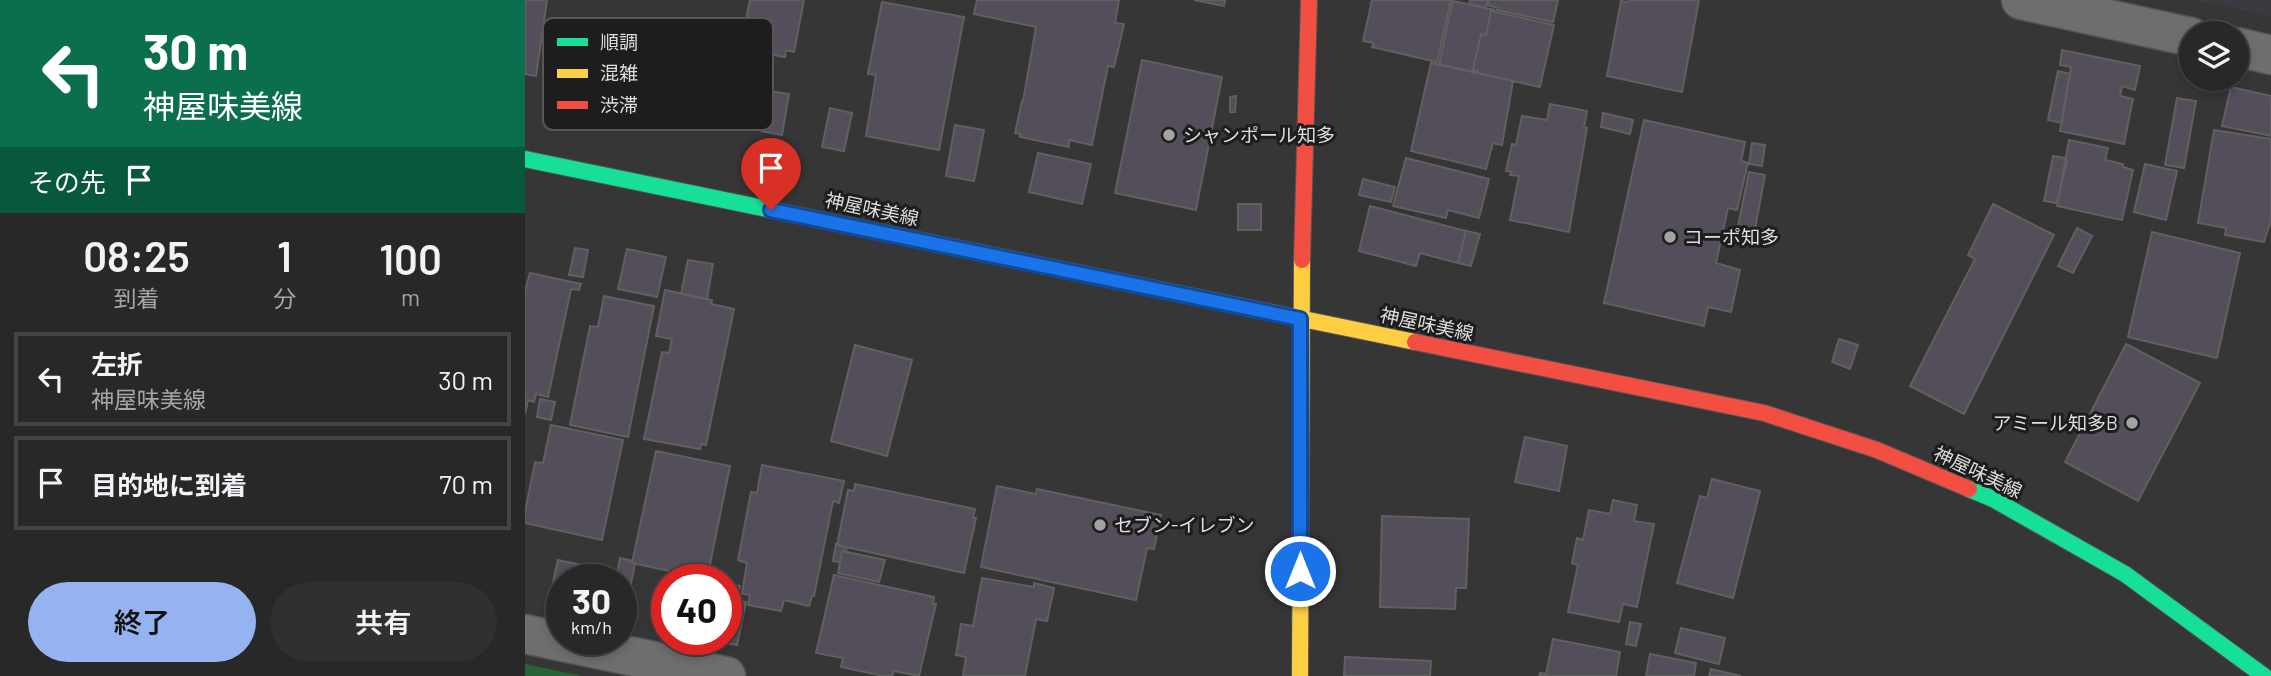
<!DOCTYPE html>
<html lang="ja">
<head>
<meta charset="utf-8">
<style>
  body { margin:0; font-family:Barlow,"Noto Sans JP",sans-serif; background:#303030; color:#f1f3f6; height:100vh; display:flex; flex-direction:column; font-size:26px; white-space:nowrap }
  * { box-sizing:border-box; margin:0 }
  p { font-size:23px; color:#a5a6a8 }
  .icon { flex:none; width:38px; height:38px; fill:none; stroke:currentColor; stroke-width:2; stroke-linecap:round; stroke-linejoin:round }
  .map { position:relative; flex:1; overflow:hidden }
  .panel { display:flex; flex-direction:column; background:#282828; width:525px }
  .panel>* { flex:none }
  .top-card { background:#0b6e4f; color:#fff; overflow:hidden }
  .tools { position:absolute; left:1654px; top:21px; display:grid; gap:14px }
  .tools a { display:grid; place-items:center; width:70px; height:70px; border-radius:50%; background:#282828; box-shadow:0 4px 10px #0003,0 0 0 2px #444445; font-size:35px }
  .speed { position:absolute; left:21px; top:564px; display:flex; gap:14px; font-size:35px; font-weight:700; text-align:center }
  .speed>* { display:grid; place-content:center; width:91px; height:91px; border-radius:50%; background:#282828; box-shadow:0 4px 10px #0003,0 0 0 2px #444445; line-height:1 }
  .speed small { font-size:18px; font-weight:400 }
  .speed .limit { border:10px solid #d22; background:#fff; color:#111 }
  .pin { position:absolute; display:grid; place-items:center; width:60px; height:60px; color:#fff; margin:-72px -30px; border-radius:50% 50% 50% 0; rotate:-45deg; box-shadow:0 0 7px #0007 }
  .pin .icon { rotate:45deg }
  .me { position:absolute; width:77px; margin:-38px; rotate:0deg; stroke-linejoin:round; filter:drop-shadow(0 0 5px #0008) }
  .turn { display:flex; align-items:center; gap:24px; height:147px; padding:0 28px; font-size:32px }
  .turn .icon { width:91px; height:91px; stroke-width:2.5 }
  .turn b { display:block; font-size:49px; line-height:60px }
  .then { display:flex; align-items:center; height:66px; padding:0 28px; background:#0003; gap:14px; font-size:26px }
  .eta { display:flex; justify-content:space-evenly; align-items:center; height:119px; text-align:center }
  .eta b { font-size:42px; font-weight:600; line-height:49px }
  .button { display:flex; gap:14px; margin-top:auto; padding:14px 28px }
  .button a { flex:1; height:80px; border-radius:42px; background:#95b2f1; color:#111; font-size:28px; font-weight:600; line-height:80px; text-align:center }
  .button a+a { background:#303030; color:#f1f3f6 }
  ul { padding:0; list-style:none }
  li { display:flex; align-items:center; gap:21px; height:94px; margin:0 14px 10px; padding:0 14px; border:4px solid #444445; border-radius:0px }
  li div { flex:1 }
  li b { display:block; font-size:26px }
  li em { font-style:normal }
  main { display:flex; flex:1; min-height:0 }
  .map>svg:first-child { display:block }
  .built { fill:#3d3940 }
  .green { fill:#256539 }
  .building { fill:#544d5a; stroke:#606060; stroke-width:2 }
  .lines { fill:none; stroke-linecap:round; stroke-linejoin:round }
  .street-casing { stroke:#545454; stroke-width:41 }
  .fast-casing { stroke:#545454; stroke-width:18 }
  .slow-casing { stroke:#545454; stroke-width:18 }
  .jam-casing { stroke:#545454; stroke-width:18 }
  .street { stroke:#6f6e6f; stroke-width:38 }
  .fast { stroke:#16e098; stroke-width:16 }
  .slow { stroke:#ffcf43; stroke-width:16 }
  .jam { stroke:#f24e42; stroke-width:16 }
  .route-casing { stroke:#114b97; stroke-width:18 }
  .route { stroke:#1a73e8; stroke-width:12 }
  .poi-dot { fill:#a3a3a3; stroke:#1d1d1e; stroke-width:2.5 }
  .labels { text-anchor:middle; stroke-width:6; stroke-linejoin:round; paint-order:stroke }
  .poi-label { font-size:19px; fill:#deddde; stroke:#1d1d1e; text-anchor:start }
  .street-label { font-size:19px; fill:#deddde; stroke:#1d1d1e }
  .key { fill:#1d1d1e; stroke:#575758; stroke-width:2 }
  .key-label { font-size:19px; fill:#deddde }
</style>
</head>
<body>
<main>
<section class="panel">
<div class="top-card">
<div class="turn"><svg class="icon" aria-label="left" viewBox="0 0 24 24"><path d="M17 20v-9H6M10 6l-5 5 5 5"/></svg><div><b>30 m</b>神屋味美線</div></div>
<div class="then">その先<svg class="icon" aria-label="arrive" viewBox="0 0 24 24"><path d="M6 21V4h12l-3 4 3 4H6"/></svg></div>
</div>
<div class="eta">
<div><b>08:25</b><p>到着</p></div>
<div><b>1</b><p>分</p></div>
<div><b>100</b><p>m</p></div>
</div>
<ul>
<li><svg class="icon" aria-label="left" viewBox="0 0 24 24"><path d="M17 20v-9H6M10 6l-5 5 5 5"/></svg><div><b>左折</b><p>神屋味美線</p></div><em>30 m</em></li>
<li><svg class="icon" aria-label="arrive" viewBox="0 0 24 24"><path d="M6 21V4h12l-3 4 3 4H6"/></svg><div><b>目的地に到着</b></div><em>70 m</em></li>
</ul>
<div class="button"><a>終了</a><a>共有</a></div>
</section>
<div class="map">
<svg width="1746" height="676" viewBox="0 0 1746 676">
  <rect width="100%" height="100%" fill="#363636"/>
  <path class="built" d="M 1670,0 L 1746,0 L 1746,16 Z"/>
  <path class="green" d="M 0,664 L 57,676 L 0,676 Z"/>
  <path class="building" d="M 0,0 L 22,0 L 11,76 L 0,74 Z
    M 225,0 L 279,0 L 269,52 L 261,50 L 260,57 L 237,53 L 239,45 L 217,41 Z
    M 452,0 L 594,0 L 590,23 L 599,24 L 589,67 L 583,66 L 567,145 L 544,140 L 544,147 L 495,137 L 495,134 L 490,133 L 497,101 L 498,101 L 511,27 L 449,14 Z
    M 669,0 L 700,0 L 699,6 Z
    M 847,0 L 926,0 L 912,62 L 847,47 L 849,43 L 838,41 Z
    M 945,0 L 963,0 L 961,8 L 944,4 Z
    M 964,0 L 1033,0 L 1028,22 L 972,10 L 972,8 L 963,5 Z
    M 1104,0 L 1174,0 L 1157,92 L 1082,76 L 1096,1 L 1103,2 Z
    M 928,1 L 970,10 L 966,11 L 961,35 L 956,34 L 948,70 L 953,71 L 952,73 L 914,64 Z
    M 357,2 L 439,17 L 414,150 L 341,136 L 351,75 L 343,74 Z
    M 966,11 L 1029,25 L 1015,87 L 952,73 L 953,71 L 948,70 L 956,34 L 961,35 Z
    M 1537,50 L 1615,66 L 1610,90 L 1597,86 L 1595,96 L 1608,99 L 1599,144 L 1535,131 L 1546,67 L 1535,65 Z
    M 617,60 L 697,77 L 671,210 L 590,193 Z
    M 906,63 L 988,81 L 977,145 L 968,143 L 961,169 L 886,151 Z
    M 1533,71 L 1545,74 L 1537,123 L 1523,120 Z
    M 1706,87 L 1746,96 L 1746,136 L 1697,126 Z
    M 244,91 L 264,94 L 257,135 L 236,131 Z
    M 711,96 L 710,112 L 705,112 L 705,97 Z
    M 1652,98 L 1671,101 L 1659,168 L 1640,165 Z
    M 1025,104 L 1062,111 L 1059,127 L 1062,128 L 1044,232 L 985,220 L 994,176 L 985,175 L 987,172 L 981,171 L 987,144 L 991,145 L 997,116 L 1022,120 Z
    M 305,108 L 327,113 L 319,151 L 297,147 Z
    M 1078,113 L 1108,120 L 1105,134 L 1076,127 Z
    M 1119,120 L 1220,142 L 1216,161 L 1223,163 L 1212,210 L 1203,208 L 1191,263 L 1215,270 L 1206,312 L 1183,307 L 1179,326 L 1079,303 Z
    M 430,125 L 459,130 L 449,181 L 421,176 Z
    M 1689,130 L 1746,139 L 1746,220 L 1739,242 L 1700,235 L 1701,228 L 1673,223 Z
    M 1544,140 L 1583,148 L 1580,160 L 1598,164 L 1598,167 L 1608,170 L 1597,220 L 1532,206 Z
    M 1227,143 L 1240,145 L 1237,166 L 1224,164 Z
    M 513,153 L 566,164 L 557,204 L 504,192 Z
    M 1528,156 L 1540,158 L 1542,161 L 1532,203 L 1519,201 Z
    M 881,158 L 964,179 L 954,218 L 923,210 L 921,218 L 868,206 Z
    M 1620,164 L 1652,171 L 1641,220 L 1609,212 Z
    M 1224,172 L 1240,175 L 1229,234 L 1212,231 Z
    M 838,179 L 870,187 L 866,202 L 834,195 Z
    M 713,204 L 736,204 L 736,230 L 713,230 Z
    M 1468,204 L 1529,235 L 1439,414 L 1385,386 L 1450,259 L 1443,255 Z
    M 845,206 L 941,231 L 933,263 L 895,253 L 891,266 L 834,251 Z
    M 1552,228 L 1567,236 L 1548,273 L 1533,266 Z
    M 941,231 L 955,234 L 946,266 L 933,263 Z
    M 1627,232 L 1715,253 L 1692,358 L 1603,337 Z
    M 50,248 L 63,250 L 58,277 L 44,275 Z
    M 102,249 L 141,257 L 132,297 L 93,289 Z
    M 163,260 L 188,264 L 182,299 L 156,294 Z
    M 5,273 L 56,284 L 54,290 L 46,289 L 23,397 L 11,394 L 9,402 L 3,400 L 0,414 L 0,291 Z
    M 140,290 L 187,300 L 186,304 L 209,309 L 181,445 L 176,444 L 175,449 L 119,439 L 137,352 L 144,353 L 147,339 L 131,336 Z
    M 79,296 L 129,306 L 103,437 L 45,425 L 65,326 L 73,327 Z
    M 1314,339 L 1333,345 L 1325,369 L 1307,362 Z
    M 1601,344 L 1675,383 L 1613,501 L 1540,462 Z
    M 330,345 L 387,360 L 362,456 L 306,441 Z
    M 15,399 L 30,402 L 26,420 L 12,417 Z
    M 26,425 L 98,440 L 77,540 L 0,523 L 0,512 L 10,462 L 18,463 Z
    M 1000,437 L 1042,446 L 1034,491 L 990,482 Z
    M 131,451 L 205,466 L 182,579 L 107,563 Z
    M 237,465 L 319,481 L 314,503 L 308,501 L 289,596 L 287,596 L 284,606 L 259,600 L 256,611 L 223,605 L 225,595 L 217,594 L 222,563 L 213,560 L 226,492 L 232,493 Z
    M 1187,479 L 1235,491 L 1208,598 L 1152,583 L 1175,496 L 1182,498 Z
    M 330,484 L 450,509 L 448,518 L 451,518 L 439,573 L 312,545 L 323,490 L 329,491 Z
    M 472,486 L 511,494 L 512,489 L 636,515 L 629,549 L 622,548 L 611,600 L 456,567 Z
    M 1088,500 L 1112,505 L 1109,521 L 1129,524 L 1112,607 L 1098,604 L 1094,622 L 1043,612 L 1053,565 L 1047,563 L 1052,538 L 1058,540 L 1064,510 L 1085,514 Z
    M 857,516 L 944,519 L 941,588 L 931,588 L 930,609 L 855,607 Z
    M 311,544 L 322,548 L 321,552 L 317,551 L 315,562 L 308,561 Z
    M 317,551 L 360,560 L 354,582 L 313,573 Z
    M 95,558 L 108,561 L 107,563 L 110,564 L 106,583 L 91,579 Z
    M 33,560 L 76,569 L 74,579 L 37,579 L 37,603 L 24,600 Z
    M 309,575 L 409,597 L 408,604 L 411,604 L 394,676 L 369,671 L 367,676 L 359,676 L 316,667 L 318,658 L 291,653 Z
    M 457,578 L 509,587 L 509,583 L 529,588 L 522,621 L 511,619 L 500,676 L 438,676 L 441,657 L 431,655 L 436,624 L 448,626 Z
    M 201,583 L 215,586 L 212,600 L 221,602 L 212,645 L 180,639 L 201,639 Z
    M 1105,622 L 1116,624 L 1111,646 L 1101,644 Z
    M 1156,628 L 1200,638 L 1194,664 L 1150,653 Z
    M 1028,639 L 1095,652 L 1091,676 L 1014,676 L 1015,673 L 1021,674 Z
    M 1125,654 L 1171,663 L 1169,676 L 1121,676 Z
    M 820,657 L 906,661 L 905,676 L 819,676 Z
    M 1186,669 L 1216,676 L 1184,676 Z"/>
  <g class="lines">
    <g class="street-casing">
      <path id="street" d="M 1496,0 L 1666,37
        M 1712,47 L 1746,55
        M 0,634 L 201,676"/>
    </g>
    <g class="fast-casing">
      <path id="fast" d="M 0,159 L 369,235
        M 1444,489 L 1468,499 L 1600,574 L 1739,676"/>
    </g>
    <g class="slow-casing">
      <path id="slow" d="M 369,235 L 890,342
        M 775,676 L 777,260"/>
    </g>
    <g class="jam-casing">
      <path id="jam" d="M 777,260 L 784,0
        M 890,342 L 1239,413 L 1352,450 L 1444,489"/>
    </g>
    <use href="#street" class="street"/>
    <use href="#fast" class="fast"/>
    <use href="#slow" class="slow"/>
    <use href="#jam" class="jam"/>
  </g>
  <g class="lines">
    <g class="route-casing">
      <path id="route" d="M 246,210 L 775,319 L 775,571"/>
    </g>
    <use href="#route" class="route"/>
  </g>
  <g class="poi-dot">
    <circle cx="644" cy="135" r="7"/>
    <circle cx="1145" cy="237" r="7"/>
    <circle cx="1607" cy="423" r="7"/>
    <circle cx="575" cy="525" r="7"/>
  </g>
  <g class="labels">
    <g class="poi-label">
      <text x="658" y="142">シャンポール知多</text>
      <text x="1159" y="244">コーポ知多</text>
      <text x="1593" y="430" text-anchor="end">アミール知多B</text>
      <text x="589" y="532">セブン-イレブン</text>
    </g>
    <g class="street-label">
      <text transform="translate(347 209) rotate(12)" y="7">神屋味美線</text>
      <text transform="translate(902 324) rotate(12)" y="7">神屋味美線</text>
      <text transform="translate(1453 472) rotate(25)" y="7">神屋味美線</text>
    </g>
  </g>
  <rect x="18" y="18" width="230" height="112" rx="10" class="key"/>
  <rect x="32" y="38" width="31" height="8" fill="#16e098"/>
  <rect x="32" y="69" width="31" height="9" fill="#ffcf43"/>
  <rect x="32" y="101" width="31" height="8" fill="#f24e42"/>
  <g class="key-label">
    <text x="75" y="49">順調</text>
    <text x="75" y="80">混雑</text>
    <text x="75" y="112">渋滞</text>
  </g>
</svg>
<div class="tools">
<a><svg class="icon" aria-label="layers" viewBox="0 0 24 24"><path d="M12 4l9 5-9 5-9-5zM3 14l9 5 9-5"/></svg></a>
</div>
<div class="speed"><div>30<small>km/h</small></div><div class="limit">40</div></div>
<div class="pin" style="left:246px;top:210px;background:#d93025"><svg class="icon" aria-label="arrive" viewBox="0 0 24 24"><path d="M6 21V4h12l-3 4 3 4H6"/></svg></div>
<svg class="me" style="left:775px;top:571px" viewBox="-20 -20 40 40"><circle r="17" fill="#1a73e8" stroke="#fff" stroke-width="3"/><path d="M0-11L8 9 0 5-8 9z" fill="#fff"/></svg>
</div>
</main>
</body>
</html>
